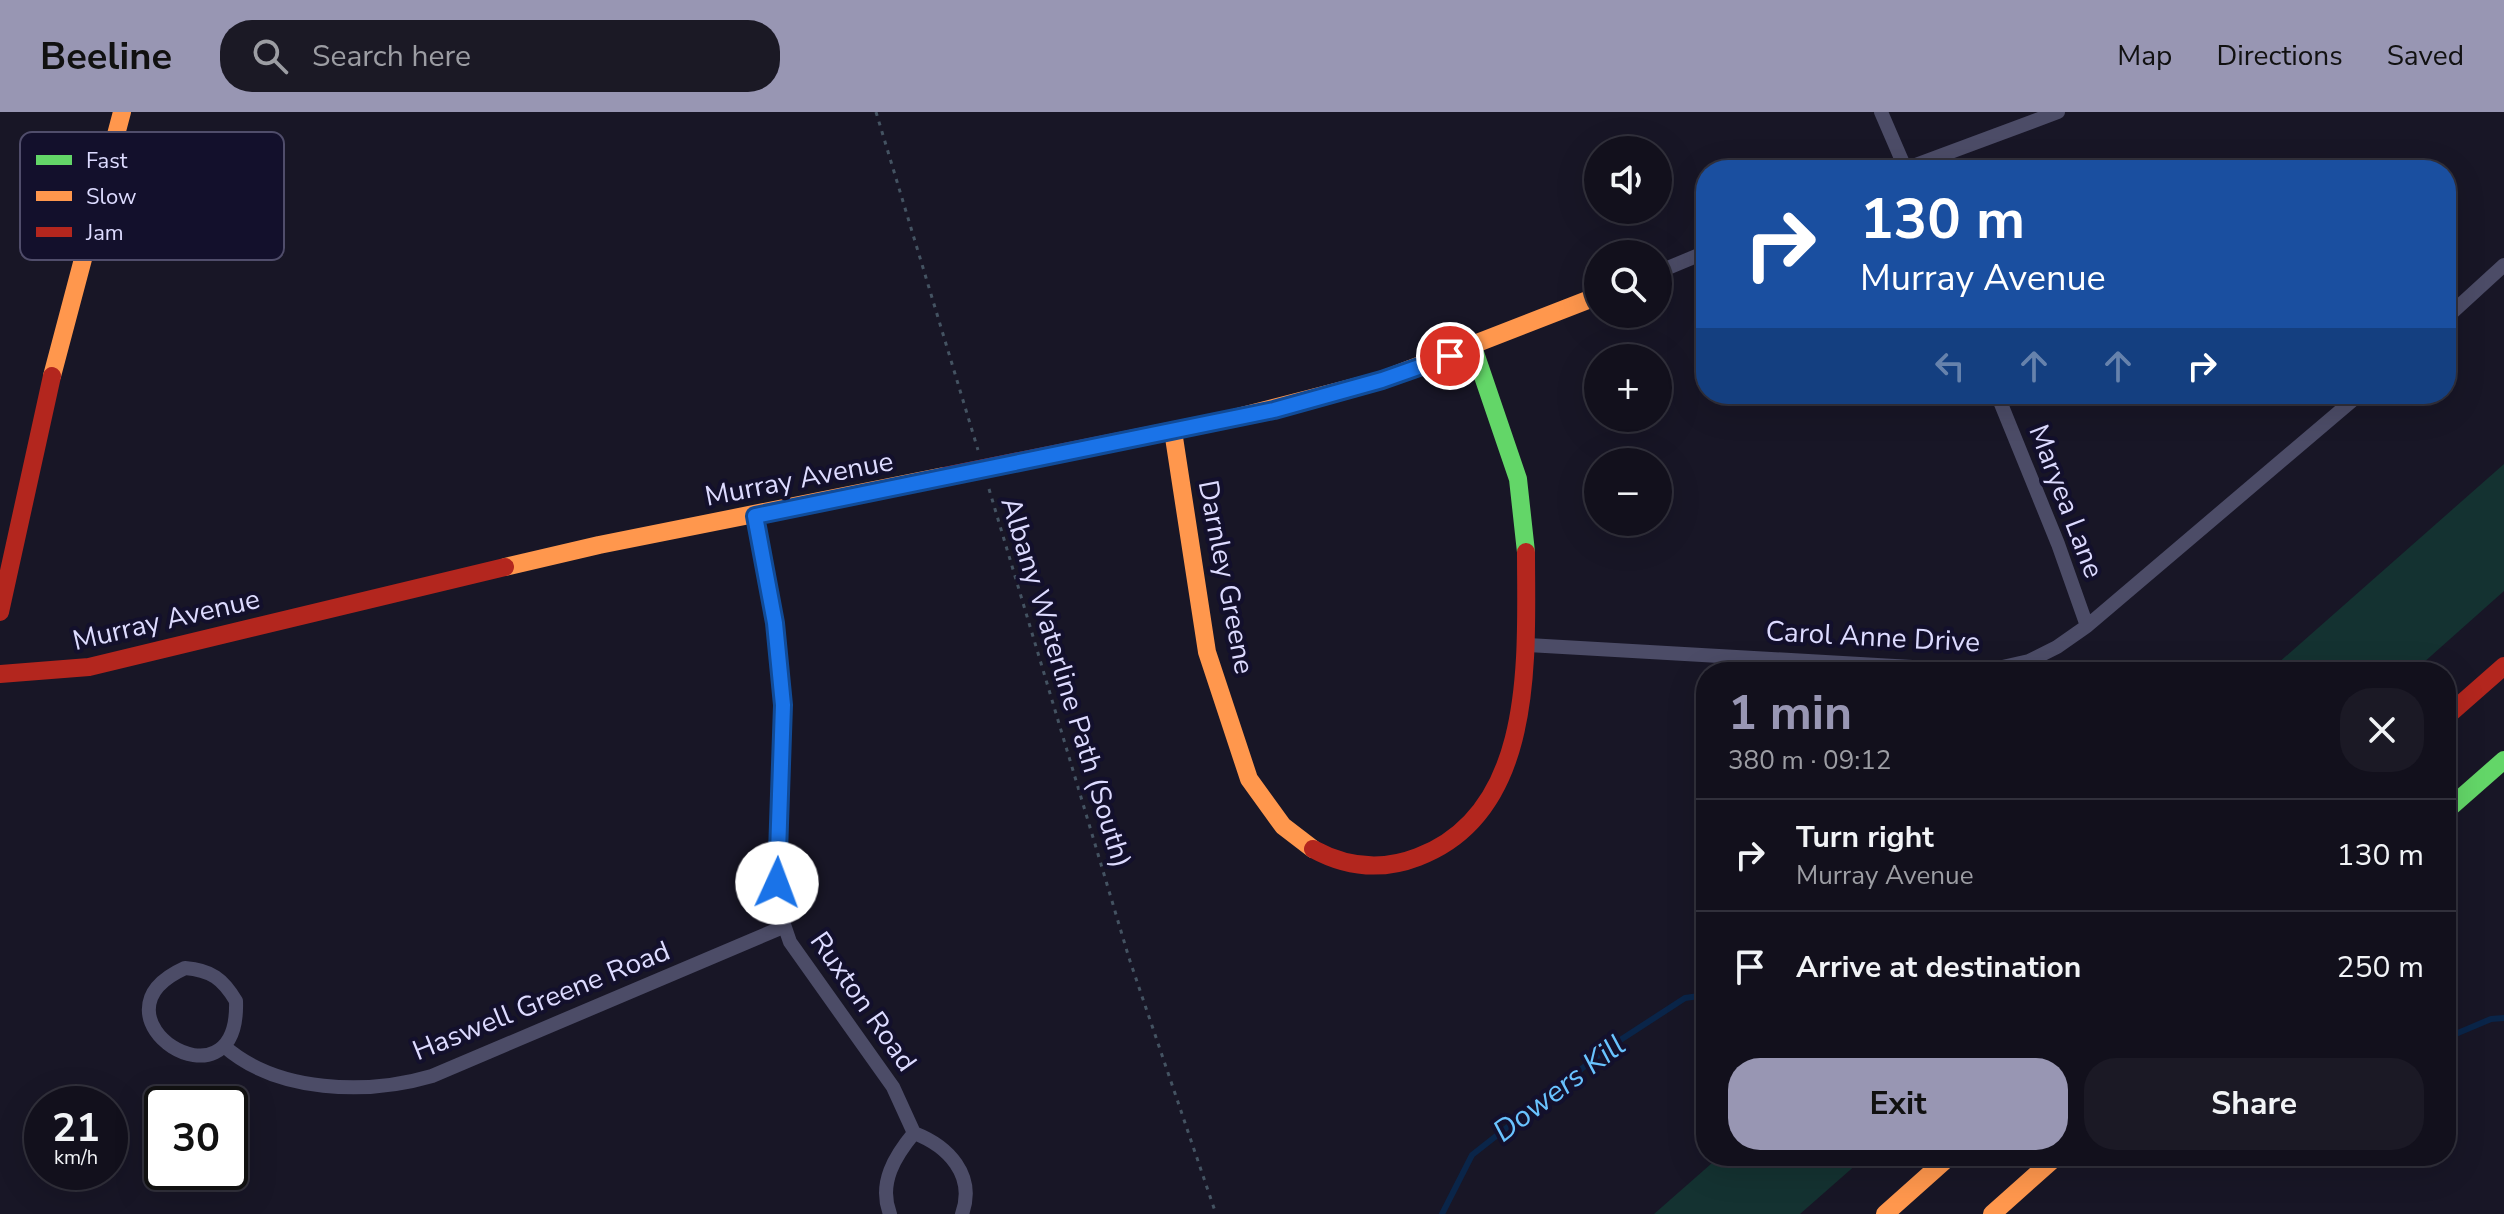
<!DOCTYPE html>
<html lang="en">
<head>
<meta charset="utf-8">
<style>
  body { margin:0; font-family:"Nunito Sans",sans-serif; background:#1b1925; color:#f1f3f6; height:100vh; display:flex; flex-direction:column; font-size:30px; white-space:nowrap }
  * { box-sizing:border-box; margin:0 }
  p { font-size:26px; color:#9c9da3 }
  .icon { flex:none; width:44px; height:44px; fill:none; stroke:currentColor; stroke-width:2; stroke-linecap:round; stroke-linejoin:round }
  .map { position:relative; flex:1; overflow:hidden }
  .sheet { position:absolute; left:1696px; top:550px; width:760px; height:504px; display:flex; flex-direction:column; background:#12101c; border-radius:32px; box-shadow:0 8px 32px #0002,0 0 0 2px #31303b }
  .sheet>* { flex:none }
  .banner { position:absolute; left:1696px; top:48px; width:760px; height:244px; border-radius:32px; box-shadow:0 8px 32px #0002,0 0 0 2px #31303b; background:#1a4fa0; color:#fff; overflow:hidden }
  .buttons { position:absolute; left:1584px; top:24px; display:grid; gap:16px }
  .buttons a { display:grid; place-items:center; width:88px; height:88px; border-radius:50%; background:#12101c; box-shadow:0 8px 32px #0002,0 0 0 2px #31303b; font-size:40px }
  .speed { position:absolute; left:24px; top:974px; display:flex; gap:16px; font-size:40px; font-weight:700; text-align:center }
  .speed>* { display:grid; place-content:center; width:104px; height:104px; border-radius:50%; background:#12101c; box-shadow:0 8px 32px #0002,0 0 0 2px #31303b; line-height:1 }
  .speed small { font-size:20px; font-weight:400 }
  .speed .limit { border:4px solid #111; border-radius:12px; background:#fff; color:#111 }
  .pin { position:absolute; display:grid; place-items:center; width:68px; height:68px; color:#fff; margin:-34px; border:4px solid #fff; border-radius:50%; box-shadow:0 2px 8px #0007 }
  .me { position:absolute; width:88px; margin:-44px; rotate:2deg; stroke-linejoin:round; filter:drop-shadow(0 0 6px #0008) }
  .turn { display:flex; align-items:center; gap:28px; height:168px; padding:0 32px; font-size:36px }
  .turn .icon { width:104px; height:104px; stroke-width:2.5 }
  .turn b { display:block; font-size:56px; line-height:68px }
  .lanes { display:flex; align-items:center; height:76px; padding:0 32px; background:#0003; justify-content:center; gap:40px; direction:ltr }
  .lanes .off { opacity:.35 }
  .round { display:grid; place-items:center; flex:none; width:84px; height:84px; border-radius:32px; background:#1b1925 }
  .head { display:flex; align-items:center; justify-content:space-between; height:136px; padding:0 32px }
  h1 { font-size:48px; font-weight:700; line-height:60px; color:#9896b3 }
  .action { display:flex; gap:16px; margin-top:auto; padding:16px 32px }
  .action a { flex:1; height:92px; border-radius:32px; background:#9896b3; color:#111; font-size:32px; font-weight:700; line-height:92px; text-align:center }
  .action a+a { background:#1b1925; color:#f1f3f6 }
  ul { padding:0; list-style:none }
  li { display:flex; align-items:center; gap:24px; height:112px; padding:0 32px; border-top:2px solid #31303b }
  li div { flex:1 }
  li b { display:block; font-size:30px }
  li em { font-style:normal }
  header { display:flex; align-items:center; gap:48px; box-sizing:border-box; height:112px; padding:0 40px; background:#9896b3; color:#111 }
  header strong { font-size:38px }
  nav { display:flex; gap:44px; margin-inline-start:auto; font-size:28px }
  .search { width:560px; height:72px; background:#1b1925; display:flex; align-items:center; gap:20px; box-sizing:border-box; padding:0 28px; border-radius:32px; color:#9c9da3; font-size:30px }
  .map>svg:first-child { display:block }
  .green { fill:#143231 }
  .lines { fill:none; stroke-linecap:round; stroke-linejoin:round }
  .stream { stroke:#0a2549; stroke-width:6 }
  .path { stroke:#445362; stroke-width:3; stroke-dasharray:4 6; stroke-linecap:butt }
  .street { stroke:#4c4c67; stroke-width:14 }
  .fast { stroke:#63d668; stroke-width:18 }
  .slow { stroke:#ff974d; stroke-width:18 }
  .jam { stroke:#b3261e; stroke-width:18 }
  .route-casing { stroke:#114b97; stroke-width:20 }
  .route { stroke:#1a73e8; stroke-width:14 }
  .labels { text-anchor:middle; stroke-width:8; stroke-linejoin:round; paint-order:stroke }
  .street-label { font-size:28px; fill:#dddbff; stroke:#13102c }
  .water-label { font-size:30px; font-style:italic; fill:#69c3ff; stroke:#13102c }
  .key { fill:#13102c; stroke:#504d6b; stroke-width:2 }
  .key-label { font-size:22px; fill:#dddbff }
</style>
</head>
<body>
<header>
<strong>Beeline</strong>
<div class="search"><svg class="icon" aria-label="search" viewBox="0 0 24 24"><circle cx="10" cy="10" r="6"/><path d="M15 15l6 6"/></svg>Search here</div>
<nav><a>Map</a><a>Directions</a><a>Saved</a></nav>
</header>
<div class="map">
<svg width="2504" height="1102" viewBox="0 0 2504 1102">
  <rect width="100%" height="100%" fill="#181626"/>
  <path class="green" d="M 2504,352 L 2504,479 L 2413,560 L 2268,560 Z
    M 1720,1044 L 1866,1044 L 1800,1102 L 1654,1102 Z"/>
  <g class="lines">
    <path class="stream" d="M 2446,926 L 2491,907 L 2504,906
      M 1442,1102 L 1472,1043 L 1608,936 L 1685,886 L 1706,883"/>
    <path class="path" d="M 876,0 L 978,338
      M 989,377 L 1129,846 L 1216,1102"/>
    <path class="street" d="M 1881,0 L 1906,58
      M 1902,58 L 2058,0
      M 1658,160 L 1706,140
      M 2446,206 L 2504,153
      M 1997,282 L 2058,432 L 2087,514
      M 755,404 L 775,511 L 783,593 L 779,798 L 790,830 L 893,975 L 914,1021
      M 1528,533 L 1947,557 L 1998,556 L 2029,549 L 2057,535 L 2087,514 L 2360,282
      M 185,856 C 211,858 223,867 236,889 C 240,1007 79,904 185,856 Z
      M 224,934 C 277,981 367,983 432,964 L 783,815
      M 890,1102 C 878,1071 895,1044 914,1021 C 948,1034 976,1063 962,1102"/>
    <path class="fast" d="M 1473,235 L 1518,367 L 1526,440
      M 2446,699 L 2504,648"/>
    <path class="slow" d="M 52,264 L 122,0
      M 1234,306 L 1382,268 L 1598,184
      M 1173,319 L 1207,540 L 1249,667 L 1283,714 L 1313,737
      M 505,455 L 599,433 L 944,364
      M 1885,1102 L 1950,1044
      M 1992,1102 L 2057,1044"/>
    <path class="jam" d="M 944,364 L 1234,306
      M 0,500 L 52,264
      M 0,562 L 89,555 L 505,455
      M 2446,605 L 2504,554
      M 1313,737 C 1346,755 1382,759 1418,745 C 1537,700 1526,543 1526,440"/>
  </g>
  <g class="lines">
    <g class="route-casing">
      <path id="route" d="M 777,771 L 783,593 L 775,511 L 755,404 L 1274,298 L 1382,268 L 1450,244"/>
    </g>
    <use href="#route" class="route"/>
  </g>
  <g class="labels">
    <g class="street-label">
      <text transform="translate(799 366) rotate(-11)" y="10">Murray Avenue</text>
      <text transform="translate(2067 389) rotate(69)" y="10">Maryea Lane</text>
      <text transform="translate(1227 465) rotate(79)" y="10">Darnley Greene</text>
      <text transform="translate(166 507) rotate(-13)" y="10">Murray Avenue</text>
      <text transform="translate(1873 524) rotate(3)" y="10">Carol Anne Drive</text>
      <text transform="translate(1067 570) rotate(73)" y="10">Albany Waterline Path (South)</text>
      <text transform="translate(541 888) rotate(-22)" y="10">Haswell Greene Road</text>
      <text transform="translate(864 889) rotate(55)" y="10">Ruxton Road</text>
    </g>
    <g class="water-label">
      <text transform="translate(1559 976) rotate(-37)" y="10">Dowers Kill</text>
    </g>
  </g>
  <rect x="20" y="20" width="264" height="128" rx="12" class="key"/>
  <rect x="36" y="43" width="36" height="10" fill="#63d668"/>
  <rect x="36" y="79" width="36" height="10" fill="#ff974d"/>
  <rect x="36" y="115" width="36" height="10" fill="#b3261e"/>
  <g class="key-label">
    <text x="86" y="56">Fast</text>
    <text x="86" y="92">Slow</text>
    <text x="86" y="128">Jam</text>
  </g>
</svg>
<div class="buttons">
<a><svg class="icon" aria-label="sound" viewBox="0 0 24 24"><path d="M4 9h4l5-4v14l-5-4H4zM17 9q2 3 0 6"/></svg></a>
<a><svg class="icon" aria-label="search" viewBox="0 0 24 24"><circle cx="10" cy="10" r="6"/><path d="M15 15l6 6"/></svg></a>
<a>+</a>
<a>−</a>
</div>
<div class="speed"><div>21<small>km/h</small></div><div class="limit">30</div></div>
<div class="pin" style="left:1450px;top:244px;background:#d93025"><svg class="icon" aria-label="arrive" viewBox="0 0 24 24"><path d="M6 21V4h12l-3 4 3 4H6"/></svg></div>
<svg class="me" style="left:777px;top:771px" viewBox="-20 -20 40 40"><circle r="19" fill="#fff"/><path d="M0-13L10 11 0 6-10 11z" fill="#1a73e8"/></svg>
<div class="banner">
<div class="turn"><svg class="icon" aria-label="right" viewBox="0 0 24 24"><path d="M7 20v-9h11M14 6l5 5-5 5"/></svg><div><b>130 m</b>Murray Avenue</div></div>
<div class="lanes"><svg class="icon off" aria-label="left" viewBox="0 0 24 24"><path d="M17 20v-9H6M10 6l-5 5 5 5"/></svg><svg class="icon off" aria-label="ahead" viewBox="0 0 24 24"><path d="M12 20V5M6 11l6-6 6 6"/></svg><svg class="icon off" aria-label="ahead" viewBox="0 0 24 24"><path d="M12 20V5M6 11l6-6 6 6"/></svg><svg class="icon" aria-label="right" viewBox="0 0 24 24"><path d="M7 20v-9h11M14 6l5 5-5 5"/></svg></div>
</div>
<section class="sheet">
<div class="head"><div><h1>1 min</h1><p>380 m · 09:12</p></div><a class="round"><svg class="icon" aria-label="close" viewBox="0 0 24 24"><path d="M6 6l12 12M18 6L6 18"/></svg></a></div>
<ul>
<li><svg class="icon" aria-label="right" viewBox="0 0 24 24"><path d="M7 20v-9h11M14 6l5 5-5 5"/></svg><div><b>Turn right</b><p>Murray Avenue</p></div><em>130 m</em></li>
<li><svg class="icon" aria-label="arrive" viewBox="0 0 24 24"><path d="M6 21V4h12l-3 4 3 4H6"/></svg><div><b>Arrive at destination</b></div><em>250 m</em></li>
</ul>
<div class="action"><a>Exit</a><a>Share</a></div>
</section>
</div>
</body>
</html>
